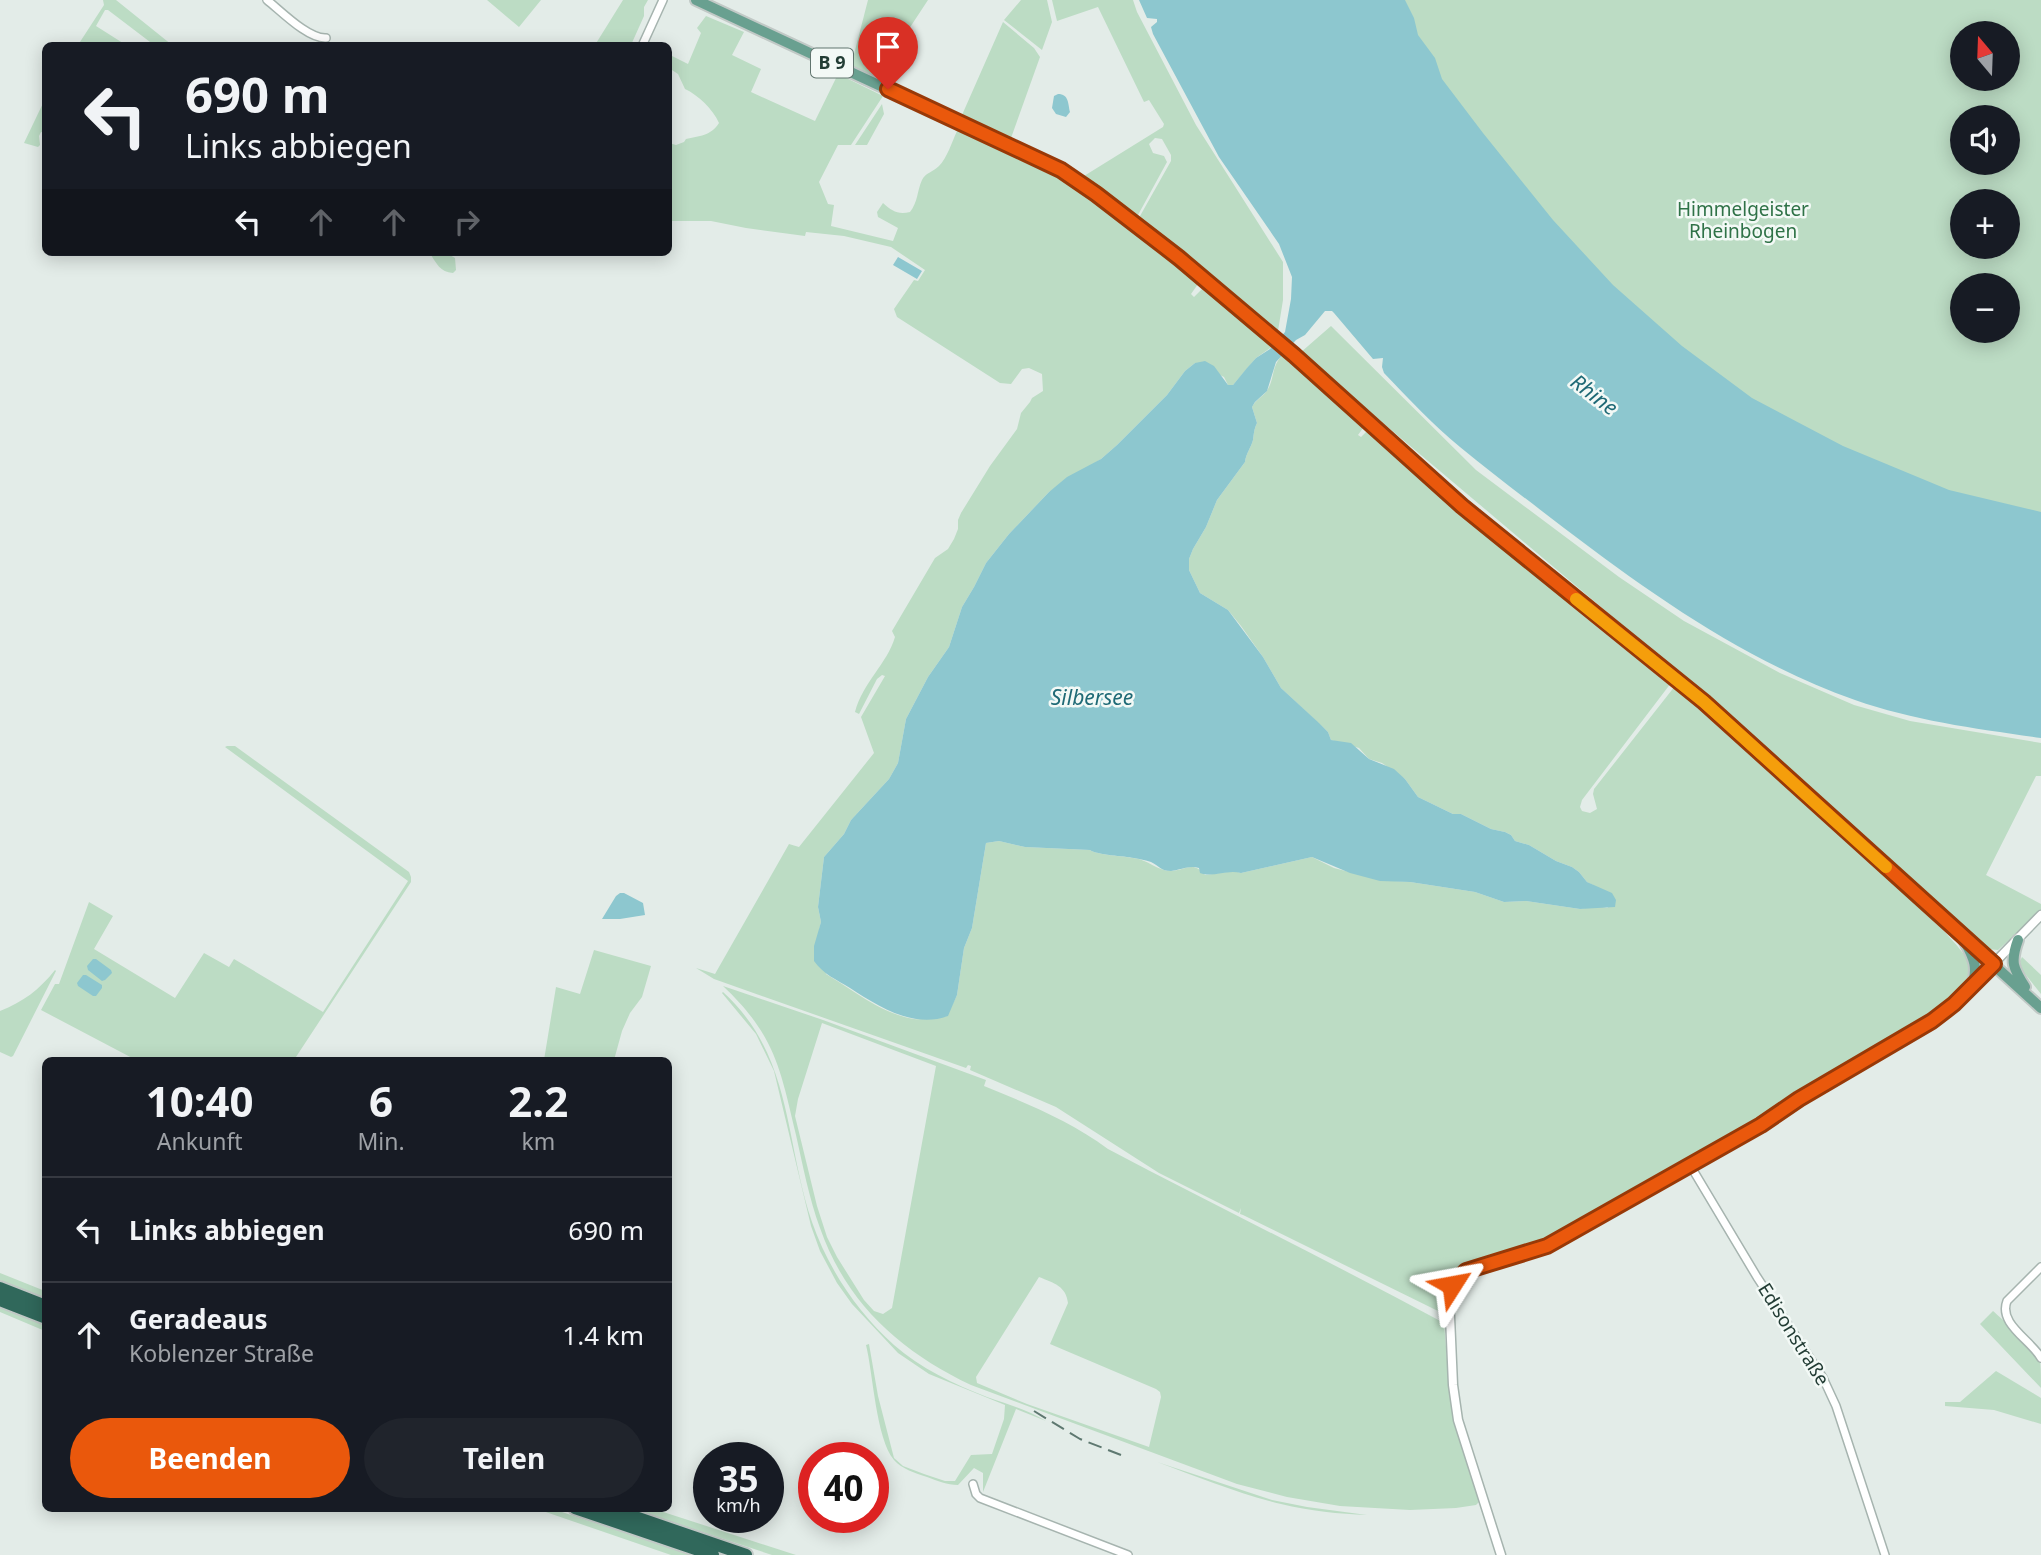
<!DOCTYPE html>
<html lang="de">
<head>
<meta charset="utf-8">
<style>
  body { margin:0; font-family:"Noto Sans",sans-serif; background:#20242c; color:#f1f3f6; height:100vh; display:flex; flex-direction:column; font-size:26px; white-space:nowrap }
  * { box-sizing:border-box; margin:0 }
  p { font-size:23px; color:#9ea1a6 }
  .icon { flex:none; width:38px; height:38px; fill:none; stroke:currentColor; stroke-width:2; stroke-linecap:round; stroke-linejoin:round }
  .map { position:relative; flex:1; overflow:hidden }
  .drawer { position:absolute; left:42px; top:1057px; width:630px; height:455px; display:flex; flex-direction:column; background:#171b24; border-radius:10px; box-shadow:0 4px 18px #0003 }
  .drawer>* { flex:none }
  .guide { position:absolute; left:42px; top:42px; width:630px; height:214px; border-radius:10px; box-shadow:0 4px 18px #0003; background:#171b24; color:#f1f3f6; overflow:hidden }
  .needle { width:46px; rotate:341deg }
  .controls { position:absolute; left:1950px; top:21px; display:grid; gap:14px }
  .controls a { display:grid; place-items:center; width:70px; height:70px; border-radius:50%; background:#171b24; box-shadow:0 4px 18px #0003; font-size:35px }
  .speed { position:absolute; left:693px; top:1442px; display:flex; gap:14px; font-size:35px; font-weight:700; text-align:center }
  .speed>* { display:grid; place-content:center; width:91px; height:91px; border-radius:50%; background:#171b24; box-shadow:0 4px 18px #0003; line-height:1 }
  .speed small { font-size:18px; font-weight:400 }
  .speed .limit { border:10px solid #d22; background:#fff; color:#111 }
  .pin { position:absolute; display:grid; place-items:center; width:60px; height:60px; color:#fff; margin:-72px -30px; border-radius:50% 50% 50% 0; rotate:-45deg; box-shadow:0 0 7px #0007 }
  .pin .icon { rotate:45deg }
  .me { position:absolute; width:77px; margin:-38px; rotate:56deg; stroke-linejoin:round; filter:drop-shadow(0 0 5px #0008) }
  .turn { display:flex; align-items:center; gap:24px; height:147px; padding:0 28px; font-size:32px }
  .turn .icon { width:91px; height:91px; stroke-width:2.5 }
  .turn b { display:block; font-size:49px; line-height:60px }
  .lanes { display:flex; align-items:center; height:66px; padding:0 28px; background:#0003; justify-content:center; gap:35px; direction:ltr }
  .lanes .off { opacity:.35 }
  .eta { display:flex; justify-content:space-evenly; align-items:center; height:119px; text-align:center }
  .eta b { font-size:42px; font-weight:700; line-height:49px }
  .primary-button { display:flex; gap:14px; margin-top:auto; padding:14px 28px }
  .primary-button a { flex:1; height:80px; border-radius:42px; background:#ea580c; color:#fff; font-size:28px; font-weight:700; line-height:80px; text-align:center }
  .primary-button a+a { background:#20242c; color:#f1f3f6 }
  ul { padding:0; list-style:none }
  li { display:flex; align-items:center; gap:21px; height:105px; padding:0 28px; border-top:2px solid #363941 }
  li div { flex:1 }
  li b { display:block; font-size:26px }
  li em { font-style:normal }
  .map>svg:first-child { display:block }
  .green { fill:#bcdcc4; fill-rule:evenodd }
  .water { fill:#8dc7cf }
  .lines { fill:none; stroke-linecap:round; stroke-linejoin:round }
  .minor-casing { stroke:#a6b4af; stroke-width:10 }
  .tertiary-casing { stroke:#a6b4af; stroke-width:11 }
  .primary-casing { stroke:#c1c9c6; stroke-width:14 }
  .motorway-casing { stroke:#c1c9c6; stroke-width:16 }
  .minor { stroke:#fff; stroke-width:7 }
  .tertiary { stroke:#fff; stroke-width:8 }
  .primary { stroke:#69a090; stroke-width:10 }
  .motorway { stroke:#30685b; stroke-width:12 }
  .rail { stroke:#5e7870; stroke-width:2; stroke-dasharray:14 7; stroke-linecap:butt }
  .route-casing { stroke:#983908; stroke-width:18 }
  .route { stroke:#ea580c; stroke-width:12 }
  .slow { stroke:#f59e0b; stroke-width:12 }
  .labels { text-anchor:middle; stroke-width:5; stroke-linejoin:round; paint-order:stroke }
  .shield { fill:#f3f9f6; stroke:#61756f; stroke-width:2 }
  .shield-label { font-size:18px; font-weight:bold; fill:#233d35 }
  .park-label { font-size:19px; fill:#2f7247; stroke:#f3f9f6 }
  .street-label { font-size:19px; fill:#233d35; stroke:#f3f9f6 }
  .water-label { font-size:21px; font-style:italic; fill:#1f6a76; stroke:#f3f9f6 }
</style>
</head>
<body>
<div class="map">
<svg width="2041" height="1555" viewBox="0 0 2041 1555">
  <rect width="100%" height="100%" fill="#e3ece8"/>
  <path class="green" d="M 103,0 L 116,0 L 172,45 L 154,45 L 108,10 L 105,10 L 96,26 L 126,45 L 78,45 L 104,5 Z
    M 487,0 L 541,0 L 519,27 Z
    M 623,0 L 648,0 L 644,7 L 644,16 L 631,45 L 595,45 Z
    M 868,0 L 928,0 L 876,79 L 851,66 Z
    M 1021,0 L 1047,0 L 1052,22 L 1042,50 L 1004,20 Z
    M 1052,0 L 1133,0 L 1137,12 L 1196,125 L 1283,262 L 1283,300 L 1278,331 L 1139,223 L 1140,216 L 1171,161 L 1171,155 L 1162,139 L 1155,138 L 1149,144 L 1153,153 L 1164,156 L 1167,162 L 1138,215 L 1133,217 L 1031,150 L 1032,148 L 1052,157 L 1084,176 L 1163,127 L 1164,124 L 1149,100 L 1144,102 L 1098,7 L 1057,21 Z
    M 1319,0 L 2041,0 L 2041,597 L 1891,559 ZM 1962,33 L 2007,33 L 2007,79 L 1962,79 ZM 1962,117 L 2007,117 L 2007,163 L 1962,163 ZM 1962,201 L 2007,201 L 2007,247 L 1962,247 ZM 1962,285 L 2007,285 L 2007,331 L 1962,331 Z
    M 706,16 L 744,32 L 732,55 L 761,69 L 751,92 L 815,121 L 838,74 L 883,96 L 851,145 L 838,145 L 819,182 L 828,204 L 834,205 L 831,226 L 893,241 L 898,228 L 878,217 L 877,212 L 883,203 C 892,211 898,215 910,212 C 918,202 917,191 922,180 C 925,173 933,172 939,166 C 947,158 952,142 957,131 L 955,130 L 957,129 L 1042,169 L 1045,171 L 1045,173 L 1046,171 L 1075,187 L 1198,284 L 1191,294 L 1194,297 L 1203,288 L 1273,346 L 1256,358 L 1233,385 L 1228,385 L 1224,377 L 1195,363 L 1185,371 L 1167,395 L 1117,445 L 1101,459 L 1049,492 L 1009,534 L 986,563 L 974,587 L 962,607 L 949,647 L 928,677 L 906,719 L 898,763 L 889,779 L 851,820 L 844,834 L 824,857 L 818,907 L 821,922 L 819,930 L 826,974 C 853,990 882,1014 914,1019 C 925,1020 937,1017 947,1016 L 957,995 L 964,948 L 972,928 L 986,843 L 999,841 L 1025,847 L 1090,850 C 1097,855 1123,856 1133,858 C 1147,859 1158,871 1170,871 C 1185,871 1193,860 1205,875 L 1234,871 L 1241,873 L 1312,857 L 1334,868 L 1380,880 L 1410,882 L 1475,892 L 1504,902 L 1526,901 L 1580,909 L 1597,906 L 1608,908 L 1593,885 L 1587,882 L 1579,872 L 1572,867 L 1556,861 L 1529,845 L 1515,841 L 1511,835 L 1505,832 L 1491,829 L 1461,814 L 1453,814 L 1418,797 L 1405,779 L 1382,763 L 1369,759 L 1359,748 L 1331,740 L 1328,732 L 1281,688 L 1263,657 L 1241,626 L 1228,610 L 1200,593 L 1189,570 L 1189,559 L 1193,549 L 1206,527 L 1217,500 L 1245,462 C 1246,453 1251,448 1253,440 C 1254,433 1254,429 1257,423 L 1252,407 C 1256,399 1264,396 1268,389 C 1275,376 1271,368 1282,355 L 1363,428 L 1358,435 L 1361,437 L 1367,431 L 1473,524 L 1671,683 L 1582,800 L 1580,807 L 1582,811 L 1590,813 L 1597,809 L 1593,794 L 1594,789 L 1675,686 L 1740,743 L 1945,932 C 1953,942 1968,955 1970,968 C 1975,999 1918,1023 1899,1038 L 1559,1236 L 1537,1247 L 1464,1268 L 1456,1275 L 1448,1285 L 1444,1309 L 1438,1311 L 1243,1215 L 1240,1214 L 1241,1208 L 1239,1213 L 1159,1173 L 1056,1107 L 970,1070 L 971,1066 L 968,1065 L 966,1068 L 714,979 L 696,968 L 715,974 L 789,844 L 799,847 L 874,753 L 861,717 L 885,676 L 882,675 L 877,679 L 859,714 L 855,712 C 863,682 887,664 895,637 L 892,631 L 935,558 L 948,549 L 954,539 L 958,529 L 958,520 L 961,513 L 990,466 L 1017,429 L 1021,413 L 1030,402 L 1032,398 L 1043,391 L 1042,374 L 1029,368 L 1022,369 L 1011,384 L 1000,383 L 897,317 L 894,309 L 914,280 L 918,281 L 925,270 L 891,247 L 844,236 L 806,232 L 805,236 L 746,228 L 711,221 L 669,221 L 669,143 L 676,145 L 684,142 L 686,139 C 699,136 711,136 719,123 C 713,109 698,95 685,89 L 678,74 L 669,68 L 668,54 L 688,64 L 701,33 L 697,28 Z
    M 1003,22 L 1034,48 L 1040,57 L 1011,138 L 962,115 Z
    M 45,99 L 45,133 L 41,132 L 39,136 L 40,145 L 38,147 L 24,143 Z
    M 882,104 L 884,114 L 867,145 L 855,145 Z
    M 429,252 L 445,252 L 455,258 L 456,270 L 453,273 C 439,272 436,262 429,252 Z
    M 1331,326 L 1476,470 L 1619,577 L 1684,621 L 1780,673 L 1854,705 L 1910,721 L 2041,743 L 2041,776 L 2036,776 L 1986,875 L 2041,904 L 2041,911 L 1998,950 L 1987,949 L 1897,872 L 1735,720 L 1300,353 Z
    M 227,746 L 235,746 L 409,872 L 411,877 L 411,882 L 294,1060 L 136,1060 L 41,1010 L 55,984 L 59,984 L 89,902 L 113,916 L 94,949 L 175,998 L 204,953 L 229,967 L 234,959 L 323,1012 L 408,881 L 225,747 Z
    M 594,950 L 651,966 L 642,997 L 630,1013 L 622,1031 L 614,1060 L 544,1060 L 556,987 L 580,994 Z
    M 2022,957 L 2041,975 L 2041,994 L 2022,970 L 2020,961 Z
    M 55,970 L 56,971 L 13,1056 L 11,1057 L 0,1052 L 0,1011 C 23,1002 39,990 55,970 Z
    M 723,986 L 823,1020 L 986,1080 L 984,1086 C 1028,1104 1070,1121 1108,1149 C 1220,1208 1333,1263 1444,1323 L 1449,1383 L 1480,1501 L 1476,1505 L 1456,1508 L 1410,1510 L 1340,1506 L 1287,1497 L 1237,1484 L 971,1385 C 901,1352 846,1303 820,1228 C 809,1198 803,1166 796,1135 C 780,1068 775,1035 723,986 ZM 822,1023 L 936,1066 L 892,1308 L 883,1314 L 874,1311 L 864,1300 L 837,1257 L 827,1237 L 817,1206 L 795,1116 L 798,1099 ZM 1039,1277 C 1054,1283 1066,1286 1068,1303 L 1050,1344 L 1156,1389 L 1160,1392 L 1161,1397 L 1149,1447 L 1027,1404 L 977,1383 L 976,1377 Z
    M 723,992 C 793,1056 784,1139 812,1222 C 828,1268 857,1312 894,1345 C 920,1368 954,1384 987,1397 C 1007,1404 1028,1410 1046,1421 L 1016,1409 L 983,1492 L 983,1473 L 974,1468 L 958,1485 C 947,1485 938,1481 927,1477 C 915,1473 902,1469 894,1460 C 876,1439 873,1373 866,1345 L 869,1344 L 878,1396 L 894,1458 L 903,1466 L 924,1474 L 945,1481 L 955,1481 L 971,1455 L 992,1454 L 1004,1419 L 1005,1405 L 929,1374 L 898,1353 L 852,1304 L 837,1283 L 820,1251 L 811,1226 L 774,1071 L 756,1034 L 722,993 Z
    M 0,1273 L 45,1291 L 45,1298 L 0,1280 Z
    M 0,1306 L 45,1325 L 45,1331 L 0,1312 Z
    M 1993,1311 C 2004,1321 2034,1347 2040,1360 C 2041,1368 2041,1380 2041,1388 L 1980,1324 Z
    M 1996,1371 L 2041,1398 L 2041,1424 L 1994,1410 L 1945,1406 L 1945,1402 L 1960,1402 Z
    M 1157,1462 L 1272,1500 L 1307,1507 L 1367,1515 C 1339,1514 1310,1511 1281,1504 C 1239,1494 1198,1477 1157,1462 Z
    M 537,1509 L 553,1509 L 691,1555 L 671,1555 Z
    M 633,1509 L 654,1509 L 796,1555 L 772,1555 Z"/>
  <path class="water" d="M 1139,0 L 1405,0 L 1414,18 L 1418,35 L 1435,58 L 1442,79 L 1483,133 L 1553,220 L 1613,285 L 1682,346 L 1752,398 L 1843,446 L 1949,490 L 2041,512 L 2041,738 C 1978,729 1915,721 1855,700 C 1746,661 1655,597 1564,528 C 1529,501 1494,475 1460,447 C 1433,425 1409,399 1384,373 L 1382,367 L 1383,358 L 1373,359 L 1334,313 L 1332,311 L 1325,311 L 1305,335 L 1296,340 L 1276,362 L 1267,391 L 1255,402 L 1252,407 L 1257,423 C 1254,429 1254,433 1253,440 C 1251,448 1246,453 1245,462 L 1217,500 L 1206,527 L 1193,549 L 1189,559 L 1189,570 L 1200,593 L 1228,610 L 1263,657 L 1281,688 L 1319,723 L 1328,732 L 1331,740 L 1351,743 L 1369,759 L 1394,769 L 1405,779 L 1418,797 L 1453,814 L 1461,814 L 1491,829 L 1505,832 L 1511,835 L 1515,841 L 1529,845 L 1556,861 L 1572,867 L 1579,872 L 1587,882 L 1612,893 L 1616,900 L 1615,907 L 1580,909 L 1526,901 L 1504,902 L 1475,892 L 1410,882 L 1380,881 L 1350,873 L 1312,857 L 1241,873 C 1227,869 1213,878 1200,873 L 1199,868 C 1189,865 1181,870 1171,871 C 1161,871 1159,866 1151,862 C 1146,860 1139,859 1134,858 C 1124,856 1097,855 1090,850 L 1025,847 L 999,841 L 986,843 L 972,928 L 964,948 L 957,995 L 948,1016 C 913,1029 878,1006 850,988 C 837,980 823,974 814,961 L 814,946 L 821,922 L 818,907 L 824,857 L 844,834 L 851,820 L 889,779 L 898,763 L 906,719 L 928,677 L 949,647 L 962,607 L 974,587 L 986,563 L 1009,534 L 1049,492 L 1067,477 L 1101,459 L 1117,445 L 1167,395 L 1185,371 L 1195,363 L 1205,361 L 1214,366 L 1228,385 L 1233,385 L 1247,368 L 1256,358 L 1270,349 L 1285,332 L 1291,299 L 1292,277 L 1279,244 L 1219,157 L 1153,34 L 1151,27 L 1157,22 L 1157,19 L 1147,18 Z
    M 1058,94 C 1069,94 1068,104 1070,112 L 1066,117 L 1056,114 L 1052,108 L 1054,96 Z
    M 898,257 L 922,271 L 917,279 L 893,265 Z
    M 620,893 L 624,893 L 643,903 L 645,915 L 620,919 L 602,919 L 616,896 Z
    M 93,959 L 96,959 L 111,970 L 112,973 L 105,980 L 102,981 L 88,970 L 87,966 Z
    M 83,975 L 86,975 L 102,985 L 102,988 L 96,996 L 93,996 L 78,986 L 77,983 Z"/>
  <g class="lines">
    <g class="minor-casing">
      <path id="minor" d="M 267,0 C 281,11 308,39 326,38
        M 642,46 L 663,0
        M 1690,1165 L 1757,1277 L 1823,1378 L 1836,1406 L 1885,1555
        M 2041,1267 L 2007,1301 C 1998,1324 2031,1340 2041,1358
        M 973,1484 L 976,1494 L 980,1498 L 1128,1555"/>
    </g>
    <g class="tertiary-casing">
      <path id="tertiary" d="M 1501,1555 L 1458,1420 L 1453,1385 L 1449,1294 L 1455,1281 L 1466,1271 L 1529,1253 L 1559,1240 L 1761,1125 L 1788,1105 L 1932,1022 L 1954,1004 L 2041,915"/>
    </g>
    <g class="primary-casing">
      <path id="primary" d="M 696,0 L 1061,170 L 1096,194 L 1179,258 L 1267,331 L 1462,506 L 1550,579 L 1677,678 L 1758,750 L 2041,1008
        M 2018,940 C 2010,962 2013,968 2025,987
        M 1965,942 C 1974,958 1979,969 1971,987"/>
    </g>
    <g class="motorway-casing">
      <path id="motorway" d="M 0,1288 L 46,1306
        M 0,1300 L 46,1318
        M 575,1508 L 713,1555
        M 609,1508 L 746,1555"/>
    </g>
    <use href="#minor" class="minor"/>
    <use href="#tertiary" class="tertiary"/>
    <use href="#primary" class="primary"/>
    <use href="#motorway" class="motorway"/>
    <path class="rail" d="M 1034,1411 L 1080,1439 L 1121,1455"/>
  </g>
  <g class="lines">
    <g class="route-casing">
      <path id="route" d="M 888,89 L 1061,170 L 1096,194 L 1179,258 L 1294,355 L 1462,506 L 1704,702 L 1994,964 L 1954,1004 L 1932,1021 L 1799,1099 L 1761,1125 L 1547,1246 L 1466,1271 L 1452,1285"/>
    </g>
    <use href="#route" class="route"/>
    <path class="slow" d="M 1576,599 L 1704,702 L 1886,867"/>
  </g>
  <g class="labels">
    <rect class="shield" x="811" y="48.5" width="42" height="29" rx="5"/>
    <g class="shield-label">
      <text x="832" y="69">B 9</text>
    </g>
    <g class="park-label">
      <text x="1743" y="216">Himmelgeister<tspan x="1743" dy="22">Rheinbogen</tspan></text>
    </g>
    <g class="street-label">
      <text transform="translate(1794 1334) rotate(58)" y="7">Edisonstraße</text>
    </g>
    <g class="water-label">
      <text transform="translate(1594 395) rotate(37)" y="7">Rhine</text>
      <text x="1092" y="705">Silbersee</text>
    </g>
  </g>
</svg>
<div class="controls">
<a><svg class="needle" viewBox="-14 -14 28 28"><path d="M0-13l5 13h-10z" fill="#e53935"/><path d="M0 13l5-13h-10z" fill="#9ea1a6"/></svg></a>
<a><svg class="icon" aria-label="sound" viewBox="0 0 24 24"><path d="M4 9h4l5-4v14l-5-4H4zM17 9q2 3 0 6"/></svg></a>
<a>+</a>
<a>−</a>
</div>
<div class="speed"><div>35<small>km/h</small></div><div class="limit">40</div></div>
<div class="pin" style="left:888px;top:89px;background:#d93025"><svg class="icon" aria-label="arrive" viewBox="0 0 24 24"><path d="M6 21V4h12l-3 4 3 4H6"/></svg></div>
<svg class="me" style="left:1452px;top:1285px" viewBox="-20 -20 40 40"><path d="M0-17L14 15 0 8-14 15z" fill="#ea580c" stroke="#fff" stroke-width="4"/></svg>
<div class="guide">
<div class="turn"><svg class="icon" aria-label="left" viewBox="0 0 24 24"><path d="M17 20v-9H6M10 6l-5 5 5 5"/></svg><div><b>690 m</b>Links abbiegen</div></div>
<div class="lanes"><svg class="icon" aria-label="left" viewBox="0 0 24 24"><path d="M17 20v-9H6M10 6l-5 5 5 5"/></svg><svg class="icon off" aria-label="ahead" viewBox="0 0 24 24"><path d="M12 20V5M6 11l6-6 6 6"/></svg><svg class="icon off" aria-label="ahead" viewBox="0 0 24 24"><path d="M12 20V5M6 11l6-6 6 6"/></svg><svg class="icon off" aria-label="right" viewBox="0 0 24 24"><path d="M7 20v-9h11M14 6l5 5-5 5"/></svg></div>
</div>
<section class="drawer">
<div class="eta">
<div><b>10:40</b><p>Ankunft</p></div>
<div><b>6</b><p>Min.</p></div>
<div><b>2.2</b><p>km</p></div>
</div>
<ul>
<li><svg class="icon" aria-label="left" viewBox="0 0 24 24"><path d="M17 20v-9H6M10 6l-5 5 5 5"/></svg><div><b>Links abbiegen</b></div><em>690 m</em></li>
<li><svg class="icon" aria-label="ahead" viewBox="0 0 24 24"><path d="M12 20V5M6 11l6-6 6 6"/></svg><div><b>Geradeaus</b><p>Koblenzer Straße</p></div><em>1.4 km</em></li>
</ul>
<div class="primary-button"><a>Beenden</a><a>Teilen</a></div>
</section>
</div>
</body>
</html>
